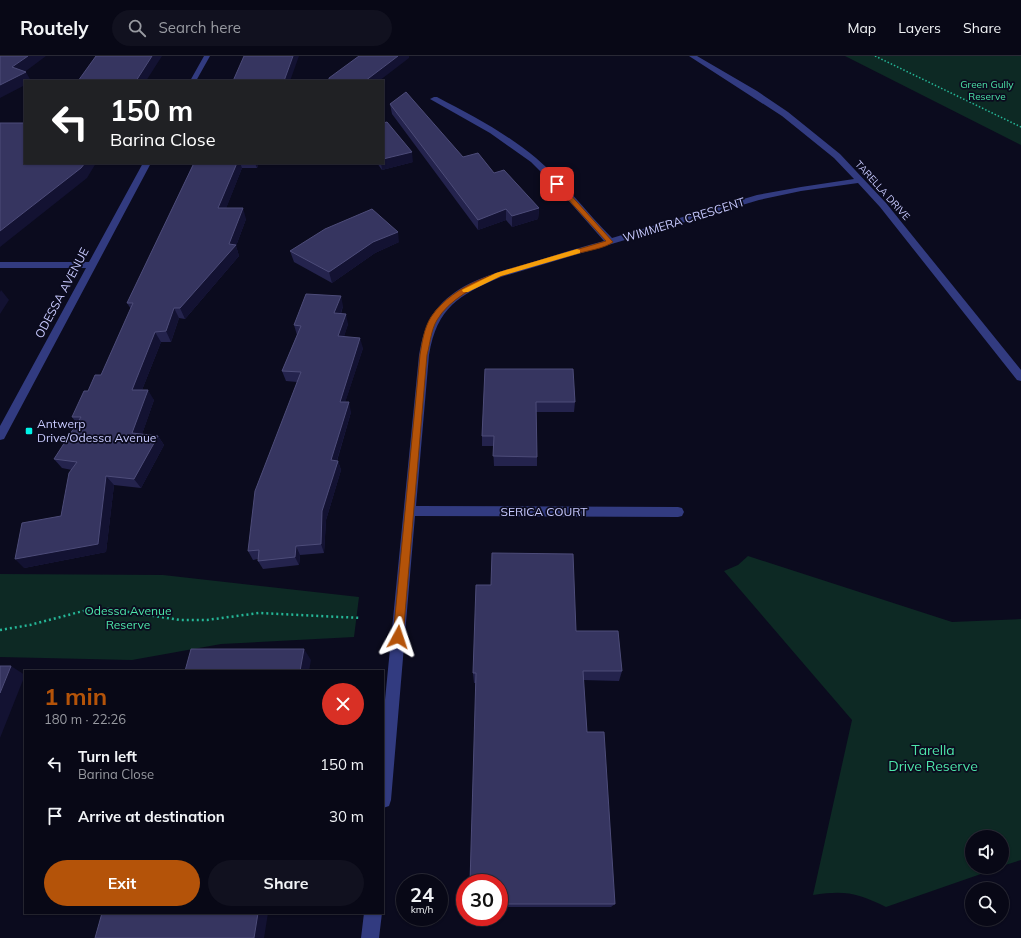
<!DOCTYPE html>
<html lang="en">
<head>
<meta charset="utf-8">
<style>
  body { margin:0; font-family:Mulish,sans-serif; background:#11111f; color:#f1f3f6; height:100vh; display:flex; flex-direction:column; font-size:15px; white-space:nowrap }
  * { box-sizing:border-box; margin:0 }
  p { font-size:13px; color:#989aa1 }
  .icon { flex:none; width:22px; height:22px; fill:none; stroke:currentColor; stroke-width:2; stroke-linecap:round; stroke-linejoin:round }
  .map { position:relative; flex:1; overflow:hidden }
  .panel { position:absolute; left:24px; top:614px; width:360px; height:244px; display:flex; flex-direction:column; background:#080816; border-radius:0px; box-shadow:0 1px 3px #0004,0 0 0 1px #292935 }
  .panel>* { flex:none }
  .banner { position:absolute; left:24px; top:24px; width:360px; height:84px; border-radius:0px; box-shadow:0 1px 3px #0004,0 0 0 1px #292935; background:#202124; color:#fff; overflow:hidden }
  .fabs { position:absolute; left:965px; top:774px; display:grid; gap:8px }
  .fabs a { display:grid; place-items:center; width:44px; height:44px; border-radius:50%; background:#080816; box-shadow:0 1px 3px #0004,0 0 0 1px #292935; font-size:20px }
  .speed { position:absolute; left:396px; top:818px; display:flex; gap:8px; font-size:20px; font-weight:700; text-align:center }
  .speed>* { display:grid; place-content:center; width:52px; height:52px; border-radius:50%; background:#080816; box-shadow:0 1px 3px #0004,0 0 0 1px #292935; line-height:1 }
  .speed small { font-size:10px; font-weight:400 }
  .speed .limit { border:6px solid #d22; background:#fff; color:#111 }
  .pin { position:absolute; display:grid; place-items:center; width:34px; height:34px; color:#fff; margin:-17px; border-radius:8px; box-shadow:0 2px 6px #0006 }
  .me { position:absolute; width:44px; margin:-22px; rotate:5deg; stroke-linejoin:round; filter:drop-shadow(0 0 3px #0008) }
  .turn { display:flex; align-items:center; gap:14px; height:84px; padding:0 20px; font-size:18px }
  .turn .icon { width:52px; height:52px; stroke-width:2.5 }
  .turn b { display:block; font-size:28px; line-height:34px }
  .round { display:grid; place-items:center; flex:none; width:42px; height:42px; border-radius:21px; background:#11111f }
  .head { display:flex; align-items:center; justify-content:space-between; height:68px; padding:0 20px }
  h1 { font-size:24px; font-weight:700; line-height:30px; color:#b45309 }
  .primary-button { display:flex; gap:8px; margin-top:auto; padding:8px 20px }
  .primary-button a { flex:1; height:46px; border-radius:24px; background:#b45309; color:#fff; font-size:16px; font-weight:700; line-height:46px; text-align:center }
  .primary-button a+a { background:#11111f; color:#f1f3f6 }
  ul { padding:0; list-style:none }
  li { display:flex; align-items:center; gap:12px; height:52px; padding:0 20px }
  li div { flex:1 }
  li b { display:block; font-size:15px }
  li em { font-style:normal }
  header { display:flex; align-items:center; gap:24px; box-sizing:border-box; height:56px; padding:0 20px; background:#080816; border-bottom:1px solid #292935 }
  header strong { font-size:19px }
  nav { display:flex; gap:22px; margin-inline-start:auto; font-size:14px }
  .search { width:280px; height:36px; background:#11111f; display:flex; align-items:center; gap:10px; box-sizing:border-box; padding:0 14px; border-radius:22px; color:#989aa1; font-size:15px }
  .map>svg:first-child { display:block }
  .green { fill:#0d2924 }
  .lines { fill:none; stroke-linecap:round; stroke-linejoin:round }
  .path-far1 { stroke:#25b697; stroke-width:1.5; stroke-dasharray:1.5 2; stroke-linecap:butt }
  .path { stroke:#25b697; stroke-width:2.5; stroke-dasharray:2 3; stroke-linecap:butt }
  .minor { fill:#323b80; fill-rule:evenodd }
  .wall { fill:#24234d }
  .shaded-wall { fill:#131232 }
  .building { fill:#363560; stroke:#4d4c79 }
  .route { fill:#b45309; stroke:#753606 }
  .slow { fill:#f59e0b }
  .poi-dot { fill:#00f3e7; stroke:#0b0b1e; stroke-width:1.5 }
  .labels { text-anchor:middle; stroke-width:3.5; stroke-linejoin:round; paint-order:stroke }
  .far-park-label { font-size:10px; fill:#4de6a9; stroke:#0b0b1e }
  .far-street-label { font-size:10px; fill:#c8caff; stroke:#0b0b1e }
  .street-label { font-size:12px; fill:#c8caff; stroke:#0b0b1e }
  .poi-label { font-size:12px; fill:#c8caff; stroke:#0b0b1e; text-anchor:start }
  .park-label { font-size:12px; fill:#4de6a9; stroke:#0b0b1e }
  .near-park-label { font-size:14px; fill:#4de6a9; stroke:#0b0b1e }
</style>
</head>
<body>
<header>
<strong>Routely</strong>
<div class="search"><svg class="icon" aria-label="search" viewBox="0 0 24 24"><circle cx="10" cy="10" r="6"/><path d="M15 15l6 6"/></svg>Search here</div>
<nav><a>Map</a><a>Layers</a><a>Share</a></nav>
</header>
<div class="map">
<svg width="1021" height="882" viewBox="0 0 1021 882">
  <rect width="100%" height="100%" fill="#0b0b1e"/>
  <path class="green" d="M 845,0 L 1021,0 L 1021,89 Z
    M 748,500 L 952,566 L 1021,563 L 1021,804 L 1002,810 L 1002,781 L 972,781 L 972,811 L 1001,811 L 886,851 C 858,837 845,834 813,839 L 852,664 L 724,515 L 738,509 Z
    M 0,518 L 163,519 L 359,541 L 354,581 L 221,588 L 132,604 L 0,601 Z"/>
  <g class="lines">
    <path class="path-far1" d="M 875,0 L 1021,71"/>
    <path class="path" d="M 0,574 L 30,569 L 87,554 L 109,553 L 180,564 L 207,564 L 259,557 L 361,562"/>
    <path class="minor" d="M 204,0 L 210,0 L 196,25 L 190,25 Z
      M 689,0 L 697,0 L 757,35 L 788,56 L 840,98 L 886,147 L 1021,314 L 1021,325 L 1017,324 L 880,151 L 858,127 L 801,135 L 759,144 L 501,221 C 459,239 437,251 429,299 L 416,450 L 678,451 L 682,452 L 684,456 L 682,460 L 678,461 L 415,460 L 391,744 L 389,750 L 383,752 L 383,664 L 419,299 C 422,283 425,267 436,254 C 459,224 502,215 536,205 C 559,198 581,191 604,185 L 560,135 L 531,106 L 490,77 L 430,43 L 434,41 L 437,41 C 471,59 506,77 536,102 C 564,126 586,156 612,182 L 757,139 L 801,131 L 854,123 L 834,102 L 782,60 Z
      M 143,107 L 151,107 L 4,383 L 0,384 L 0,370 L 86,212 L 0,212 L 0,206 L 89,206 Z
      M 364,857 L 382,857 L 379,882 L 361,882 Z"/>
  </g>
  <path class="wall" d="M 390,48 L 463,101 L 494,117 L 539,152 L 538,163 L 512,171 L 506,164 L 478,174 L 392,58 Z
    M 413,106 L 382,114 L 377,107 L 383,107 Z
    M 194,107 L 259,107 L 257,112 L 242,112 L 226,152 L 246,163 L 236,190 L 239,200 L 185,263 L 179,262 L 171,286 L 161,286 L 142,334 L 154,344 L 142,378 L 158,380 L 164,389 L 141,432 L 114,429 L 106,496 L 24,512 L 61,460 L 72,414 L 62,412 L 54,403 L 77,368 L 72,361 L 88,335 L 101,319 L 131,253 L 127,247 Z
    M 399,186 L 375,197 L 332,227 L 294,206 L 290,195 Z
    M 343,250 L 341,258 L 348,268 L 344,280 L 363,292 L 345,346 L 351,356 L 337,405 L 338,405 L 341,414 L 326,464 L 324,497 L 300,499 L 299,509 L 263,513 L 258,505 L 258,503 L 253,504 L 248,495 L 297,326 L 286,325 L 282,315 L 297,279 L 294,269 Z
    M 485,313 L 575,346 L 574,356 L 536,356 L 537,401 L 537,410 L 494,410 L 493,390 L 482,390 L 482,380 Z
    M 491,529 L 576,575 L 622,615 L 619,625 L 583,624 L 587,676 L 615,848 L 611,851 L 499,851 L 499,827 L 476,627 L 474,627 L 473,617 Z"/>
  <path class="shaded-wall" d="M 28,0 L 46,0 L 22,18 L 26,16 L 31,25 L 25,25 L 25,29 L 0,42 L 0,29 L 12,11 Z
    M 152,0 L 162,0 L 146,25 L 136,25 Z
    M 293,0 L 299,0 L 290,25 L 284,25 Z
    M 398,0 L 409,0 L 409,2 L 379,25 L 365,25 Z
    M 412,96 L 413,106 L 382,114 L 381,107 L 383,107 L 383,103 Z
    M 85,107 L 96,107 L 87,122 L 0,191 L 0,175 Z
    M 237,107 L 240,107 L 242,112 L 222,163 L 218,152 Z
    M 255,107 L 259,107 L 257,112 Z
    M 243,152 L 246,163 L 236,190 L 239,200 L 185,263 L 180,252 L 229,188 Z
    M 539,152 L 538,163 L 512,171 L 512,160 Z
    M 506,153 L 506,164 L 478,174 L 478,164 Z
    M 398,176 L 399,186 L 375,197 L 332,227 L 329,216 L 373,186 Z
    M 1,234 L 9,244 L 0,258 L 0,236 Z
    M 341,240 L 343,250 L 337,267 L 334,257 Z
    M 174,252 L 179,262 L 171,286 L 166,275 Z
    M 346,258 L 348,268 L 341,290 L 338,280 Z
    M 155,276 L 161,286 L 138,344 L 132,334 Z
    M 360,282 L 363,292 L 342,356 L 340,346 Z
    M 148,334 L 154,344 L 139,387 L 132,377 Z
    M 349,346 L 351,356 L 334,414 L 331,404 Z
    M 158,380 L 164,389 L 141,432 L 134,423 Z
    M 338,405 L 341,414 L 326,464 L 324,497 L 321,488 L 322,455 Z
    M 106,420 L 114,429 L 106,496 L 24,512 L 15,503 Z
    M 296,490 L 300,499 L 299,509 L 295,501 Z
    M 304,593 L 311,604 L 309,615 L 300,615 Z
    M 11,610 L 25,619 L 0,682 L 0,637 Z
    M 258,857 L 268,857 L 264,882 L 254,882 Z"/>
  <path class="building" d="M 0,0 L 28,0 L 12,11 L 26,16 L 0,29 Z
    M 96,0 L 152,0 L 136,25 L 78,25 Z
    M 244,0 L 293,0 L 284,25 L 233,25 Z
    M 359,0 L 398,0 L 365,25 L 329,25 L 329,22 Z
    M 406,36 L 463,101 L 478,97 L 494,117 L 504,114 L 539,152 L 512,160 L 506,153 L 478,164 L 390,48 Z
    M 387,66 L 412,96 L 383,103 L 383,67 Z
    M 0,67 L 25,67 L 25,107 L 85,107 L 81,112 L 0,175 Z
    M 194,107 L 237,107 L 218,152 L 243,152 L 229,188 L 236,189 L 180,252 L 174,252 L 166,275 L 155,276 L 132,334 L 148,334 L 132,377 L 158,380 L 134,423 L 106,420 L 98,488 L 15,503 L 22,467 L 61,460 L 69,417 L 77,406 L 54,403 L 81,361 L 72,361 L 84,335 L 88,335 L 95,319 L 101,319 L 133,247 L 127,247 Z
    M 372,153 L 398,176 L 373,186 L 329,216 L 290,195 L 325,173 Z
    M 306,238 L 341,240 L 334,257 L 346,258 L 338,280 L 360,282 L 340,346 L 349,346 L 331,404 L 338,405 L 322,455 L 321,488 L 296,490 L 295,501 L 258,505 L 259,494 L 248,495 L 255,435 L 301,316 L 282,315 L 301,270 L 294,269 Z
    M 485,313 L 573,313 L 575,346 L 536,346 L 537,401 L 493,400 L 494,380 L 482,380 Z
    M 492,497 L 573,498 L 576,575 L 618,575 L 622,615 L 583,615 L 587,676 L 604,676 L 615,848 L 499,848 L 499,827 L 470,827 L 476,617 L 473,617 L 476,529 L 491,529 Z
    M 191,593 L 304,593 L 300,615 L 185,615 Z
    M 0,610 L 11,610 L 0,637 Z
    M 102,857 L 258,857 L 254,882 L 95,882 Z"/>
  <path class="route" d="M 555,126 L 559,126 L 613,186 C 606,192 586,195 576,198 C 534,210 461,224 437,264 C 431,274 430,288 427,299 L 403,581 L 402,584 L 398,585 L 395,584 L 393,581 L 420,299 C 422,287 424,272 431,261 C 455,226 500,216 538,205 C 560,198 583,192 606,185 L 555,129 Z"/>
  <path class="slow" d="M 577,193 L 580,194 L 580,197 L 501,220 L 468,236 L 463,236 L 462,234 L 496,217 Z"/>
  <rect class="poi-dot" x="25" y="371" width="8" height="8" rx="2"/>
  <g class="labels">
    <g class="far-park-label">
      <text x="987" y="32">Green Gully<tspan x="987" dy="12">Reserve</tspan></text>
    </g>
    <g class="far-street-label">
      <text transform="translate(883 134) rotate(48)" y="4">TARELLA DRIVE</text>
    </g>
    <g class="street-label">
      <text transform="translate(684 164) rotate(-17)" y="4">WIMMERA CRESCENT</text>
      <text transform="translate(62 237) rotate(-62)" y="4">ODESSA AVENUE</text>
      <text x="544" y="460">SERICA COURT</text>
    </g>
    <g class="poi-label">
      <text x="37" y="372">Antwerp<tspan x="37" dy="14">Drive/Odessa Avenue</tspan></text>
    </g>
    <g class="park-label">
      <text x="128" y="559">Odessa Avenue<tspan x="128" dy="14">Reserve</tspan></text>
    </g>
    <g class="near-park-label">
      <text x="933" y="699">Tarella<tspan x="933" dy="16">Drive Reserve</tspan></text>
    </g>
  </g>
</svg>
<div class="fabs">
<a><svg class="icon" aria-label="sound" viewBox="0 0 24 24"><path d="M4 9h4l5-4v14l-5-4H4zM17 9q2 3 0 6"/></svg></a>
<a><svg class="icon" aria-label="search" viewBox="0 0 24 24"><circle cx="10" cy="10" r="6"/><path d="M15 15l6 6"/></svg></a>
</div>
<div class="speed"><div>24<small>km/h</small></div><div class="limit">30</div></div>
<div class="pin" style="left:557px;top:128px;background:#d93025"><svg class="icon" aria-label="arrive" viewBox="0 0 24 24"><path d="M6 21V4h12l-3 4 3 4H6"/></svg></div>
<svg class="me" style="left:398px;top:581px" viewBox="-20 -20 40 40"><path d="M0-17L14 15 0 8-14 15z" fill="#b45309" stroke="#fff" stroke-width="4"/></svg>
<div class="banner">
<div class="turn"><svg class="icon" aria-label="left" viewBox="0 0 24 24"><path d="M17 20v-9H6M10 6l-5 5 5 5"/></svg><div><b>150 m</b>Barina Close</div></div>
</div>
<section class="panel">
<div class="head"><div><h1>1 min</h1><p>180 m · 22:26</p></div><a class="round" style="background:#d93025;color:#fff"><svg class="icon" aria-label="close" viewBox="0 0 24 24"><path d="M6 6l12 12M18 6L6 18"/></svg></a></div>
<ul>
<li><svg class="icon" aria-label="left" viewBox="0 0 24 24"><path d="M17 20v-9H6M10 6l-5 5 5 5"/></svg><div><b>Turn left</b><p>Barina Close</p></div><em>150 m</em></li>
<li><svg class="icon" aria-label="arrive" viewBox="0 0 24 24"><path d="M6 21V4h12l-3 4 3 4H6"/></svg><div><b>Arrive at destination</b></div><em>30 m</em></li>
</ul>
<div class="primary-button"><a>Exit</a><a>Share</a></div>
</section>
</div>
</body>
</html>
